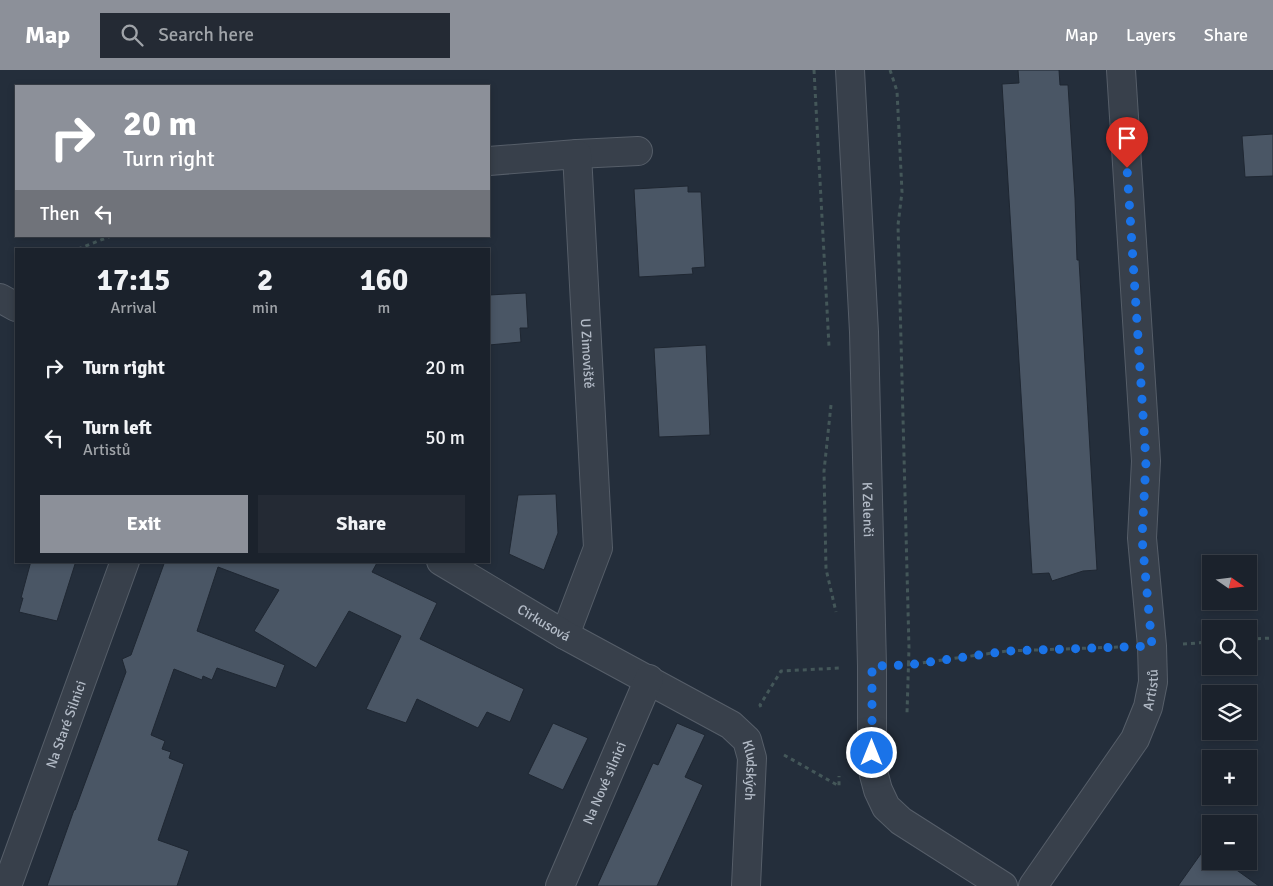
<!DOCTYPE html>
<html lang="en">
<head>
<meta charset="utf-8">
<style>
  body { margin:0; font-family:Signika,sans-serif; background:#242a34; color:#f1f3f6; height:100vh; display:flex; flex-direction:column; font-size:19px; white-space:nowrap }
  * { box-sizing:border-box; margin:0 }
  p { font-size:16px; color:#a0a4a9 }
  .icon { flex:none; width:28px; height:28px; fill:none; stroke:currentColor; stroke-width:2; stroke-linecap:round; stroke-linejoin:round }
  .map { position:relative; flex:1; overflow:hidden }
  .sheet { position:absolute; left:15px; top:178px; width:475px; height:315px; display:flex; flex-direction:column; background:#1b222c; border-radius:0px; box-shadow:0 2px 8px #0003,0 0 0 1px #393f48 }
  .sheet>* { flex:none }
  .hud { position:absolute; left:15px; top:15px; width:475px; height:152px; border-radius:0px; box-shadow:0 2px 8px #0003,0 0 0 1px #393f48; background:#8c9099; color:#fff; overflow:hidden }
  .needle { width:32px; rotate:104deg }
  .tools { position:absolute; left:1202px; top:485px; display:grid; gap:10px }
  .tools a { display:grid; place-items:center; width:55px; height:55px; border-radius:0px; background:#1b222c; box-shadow:0 2px 8px #0003,0 0 0 1px #393f48; font-size:25px }
  .pin { position:absolute; display:grid; place-items:center; width:42px; height:42px; color:#fff; margin:-51px -21px; border-radius:50% 50% 50% 0; rotate:-45deg; box-shadow:0 0 5px #0007 }
  .pin .icon { rotate:45deg }
  .me { position:absolute; width:55px; margin:-28px; rotate:0deg; stroke-linejoin:round; filter:drop-shadow(0 0 4px #0008) }
  .turn { display:flex; align-items:center; gap:18px; height:105px; padding:0 25px; font-size:22px }
  .turn .icon { width:65px; height:65px; stroke-width:2.5 }
  .turn b { display:block; font-size:35px; line-height:42px }
  .then { display:flex; align-items:center; height:48px; padding:0 25px; background:#0003; gap:10px; font-size:19px }
  .eta { display:flex; justify-content:space-evenly; align-items:center; height:85px; text-align:center }
  .eta b { font-size:30px; font-weight:800; line-height:35px }
  .action { display:flex; gap:10px; margin-top:auto; padding:10px 25px }
  .action a { flex:1; height:58px; border-radius:0px; background:#8c9099; color:#fff; font-size:20px; font-weight:800; line-height:58px; text-align:center }
  .action a+a { background:#242a34; color:#f1f3f6 }
  ul { padding:0; list-style:none }
  li { display:flex; align-items:center; gap:15px; height:70px; padding:0 25px }
  li div { flex:1 }
  li b { display:block; font-size:19px }
  li em { font-style:normal }
  header { display:flex; align-items:center; gap:30px; box-sizing:border-box; height:70px; padding:0 25px; background:#8c9099; color:#fff }
  header strong { font-size:24px }
  nav { display:flex; gap:28px; margin-inline-start:auto; font-size:18px }
  .search { width:350px; height:45px; background:#242a34; display:flex; align-items:center; gap:12px; box-sizing:border-box; padding:0 18px; border-radius:0px; color:#a0a4a9; font-size:19px }
  .map>svg:first-child { display:block }
  .building { fill:#4a5665; stroke:#1f2732 }
  .lines { fill:none; stroke-linecap:round; stroke-linejoin:round }
  .minor-casing { stroke:#565e69; stroke-width:30 }
  .path { stroke:#445759; stroke-width:3; stroke-dasharray:4 4; stroke-linecap:butt }
  .minor { stroke:#38404b; stroke-width:28 }
  .route { stroke:#1a73e8; stroke-width:9; stroke-dasharray:0 16.2 }
  .labels { text-anchor:middle; stroke-width:5; stroke-linejoin:round; paint-order:stroke }
  .street-label { font-size:14px; fill:#b3bbc7; stroke:#1d2530 }
</style>
</head>
<body>
<header>
<strong>Map</strong>
<div class="search"><svg class="icon" aria-label="search" viewBox="0 0 24 24"><circle cx="10" cy="10" r="6"/><path d="M15 15l6 6"/></svg>Search here</div>
<nav><a>Map</a><a>Layers</a><a>Share</a></nav>
</header>
<div class="map">
<svg width="1273" height="816" viewBox="0 0 1273 816">
  <rect width="100%" height="100%" fill="#242e3b"/>
  <path class="building" d="M 1018,0 L 1059,0 L 1060,15 L 1068,15 L 1075,128 L 1077,190 L 1079,190 L 1097,500 L 1083,501 L 1052,511 L 1049,503 L 1032,504 L 1002,14 L 1019,13 Z
    M 1273,64 L 1273,106 L 1245,107 L 1242,66 Z
    M 688,116 L 688,122 L 701,122 L 705,197 L 692,198 L 693,204 L 639,207 L 634,119 Z
    M 526,223 L 528,258 L 520,258 L 521,272 L 489,275 L 489,225 Z
    M 706,275 L 710,365 L 659,367 L 654,278 Z
    M 556,424 L 558,463 L 544,500 L 509,484 L 518,425 Z
    M 31,491 L 76,491 L 57,551 L 19,542 L 23,528 L 21,528 Z
    M 165,491 L 378,491 L 372,502 L 437,533 L 420,569 L 524,619 L 510,652 L 487,642 L 478,658 L 417,629 L 406,653 L 366,639 L 401,566 L 349,541 L 316,598 L 254,561 L 279,520 L 218,497 L 197,561 L 285,595 L 276,618 L 217,598 L 212,610 L 203,606 L 202,610 L 174,599 L 151,665 L 165,671 L 162,679 L 171,682 L 169,688 L 184,694 L 158,770 L 189,781 L 177,816 L 47,816 L 74,740 L 75,740 L 126,602 L 122,589 L 131,585 Z
    M 553,653 L 588,668 L 563,720 L 528,704 Z
    M 677,653 L 705,665 L 685,707 L 703,715 L 657,816 L 597,816 L 653,693 L 658,695 Z
    M 1205,778 L 1211,783 L 1211,791 L 1224,791 L 1259,816 L 1178,816 Z"/>
  <g class="lines">
    <g class="minor-casing">
      <g id="minor">
        <path id="s1" d="M 850,0 L 864,262 L 872,596 L 872,683 L 874,705 L 878,720 L 886,737 L 901,751 L 1003,816"/>
        <path d="M 577,84 L 638,81"/>
        <path id="s2" d="M 489,91 L 577,84 L 598,478 L 565,565"/>
        <path d="M 0,228 L 16,237"/>
        <path id="s3" d="M 441,491 L 565,565 L 731,655 L 747,670 L 752,688 L 746,816"/>
        <path id="s4" d="M 7,816 L 125,491"/>
        <path id="s5" d="M 560,816 L 649,609"/>
        <path id="s6" d="M 1033,816 L 1135,669 L 1148,637 L 1153,612 L 1152,576 L 1142,468 L 1146,391 L 1121,0"/>
      </g>
    </g>
    <path class="path" d="M 814,0 L 829,276
      M 890,0 L 897,21 L 902,122 L 898,155 L 909,578 L 907,643
      M 78,179 L 111,166
      M 831,335 L 824,401 L 826,499 L 836,542
      M 1249,569 L 1273,568
      M 1183,574 L 1211,572
      M 907,595 L 1007,581 L 1119,577
      M 761,637 L 760,635 L 781,601 L 841,598
      M 784,685 L 839,716 L 839,706"/>
    <use href="#minor" class="minor"/>
  </g>
  <g class="lines">
    <path class="route" d="M 872,683 L 872,596 L 908,595 L 1008,581 L 1152,576 L 1142,468 L 1146,391 L 1127,98"/>
  </g>
  <g class="labels">
    <g class="street-label">
      <text dy="5" stroke="none"><textPath href="#s2" startOffset="288">U Zimoviště</textPath></text>
      <text dy="5" stroke="none"><textPath href="#s1" startOffset="440">K Zelenči</textPath></text>
      <text dy="5" stroke="none"><textPath href="#s3" startOffset="120">Cirkusová</textPath></text>
      <text dy="5" stroke="none"><textPath href="#s6" startOffset="231">Artistů</textPath></text>
      <text dy="5" stroke="none"><textPath href="#s4" startOffset="172">Na Staré Silnici</textPath></text>
      <text dy="5" stroke="none"><textPath href="#s3" startOffset="386">Kludských</textPath></text>
      <text dy="5" stroke="none"><textPath href="#s5" startOffset="112">Na Nové silnici</textPath></text>
    </g>
  </g>
</svg>
<div class="tools">
<a><svg class="needle" viewBox="-14 -14 28 28"><path d="M0-13l5 13h-10z" fill="#e53935"/><path d="M0 13l5-13h-10z" fill="#a0a4a9"/></svg></a>
<a><svg class="icon" aria-label="search" viewBox="0 0 24 24"><circle cx="10" cy="10" r="6"/><path d="M15 15l6 6"/></svg></a>
<a><svg class="icon" aria-label="layers" viewBox="0 0 24 24"><path d="M12 4l9 5-9 5-9-5zM3 14l9 5 9-5"/></svg></a>
<a>+</a>
<a>−</a>
</div>
<div class="pin" style="left:1127px;top:98px;background:#d93025"><svg class="icon" aria-label="arrive" viewBox="0 0 24 24"><path d="M6 21V4h12l-3 4 3 4H6"/></svg></div>
<svg class="me" style="left:872px;top:683px" viewBox="-20 -20 40 40"><circle r="17" fill="#1a73e8" stroke="#fff" stroke-width="3"/><path d="M0-11L8 9 0 5-8 9z" fill="#fff"/></svg>
<div class="hud">
<div class="turn"><svg class="icon" aria-label="right" viewBox="0 0 24 24"><path d="M7 20v-9h11M14 6l5 5-5 5"/></svg><div><b>20 m</b>Turn right</div></div>
<div class="then">Then<svg class="icon" aria-label="left" viewBox="0 0 24 24"><path d="M17 20v-9H6M10 6l-5 5 5 5"/></svg></div>
</div>
<section class="sheet">
<div class="eta">
<div><b>17:15</b><p>Arrival</p></div>
<div><b>2</b><p>min</p></div>
<div><b>160</b><p>m</p></div>
</div>
<ul>
<li><svg class="icon" aria-label="right" viewBox="0 0 24 24"><path d="M7 20v-9h11M14 6l5 5-5 5"/></svg><div><b>Turn right</b></div><em>20 m</em></li>
<li><svg class="icon" aria-label="left" viewBox="0 0 24 24"><path d="M17 20v-9H6M10 6l-5 5 5 5"/></svg><div><b>Turn left</b><p>Artistů</p></div><em>50 m</em></li>
</ul>
<div class="action"><a>Exit</a><a>Share</a></div>
</section>
</div>
</body>
</html>
